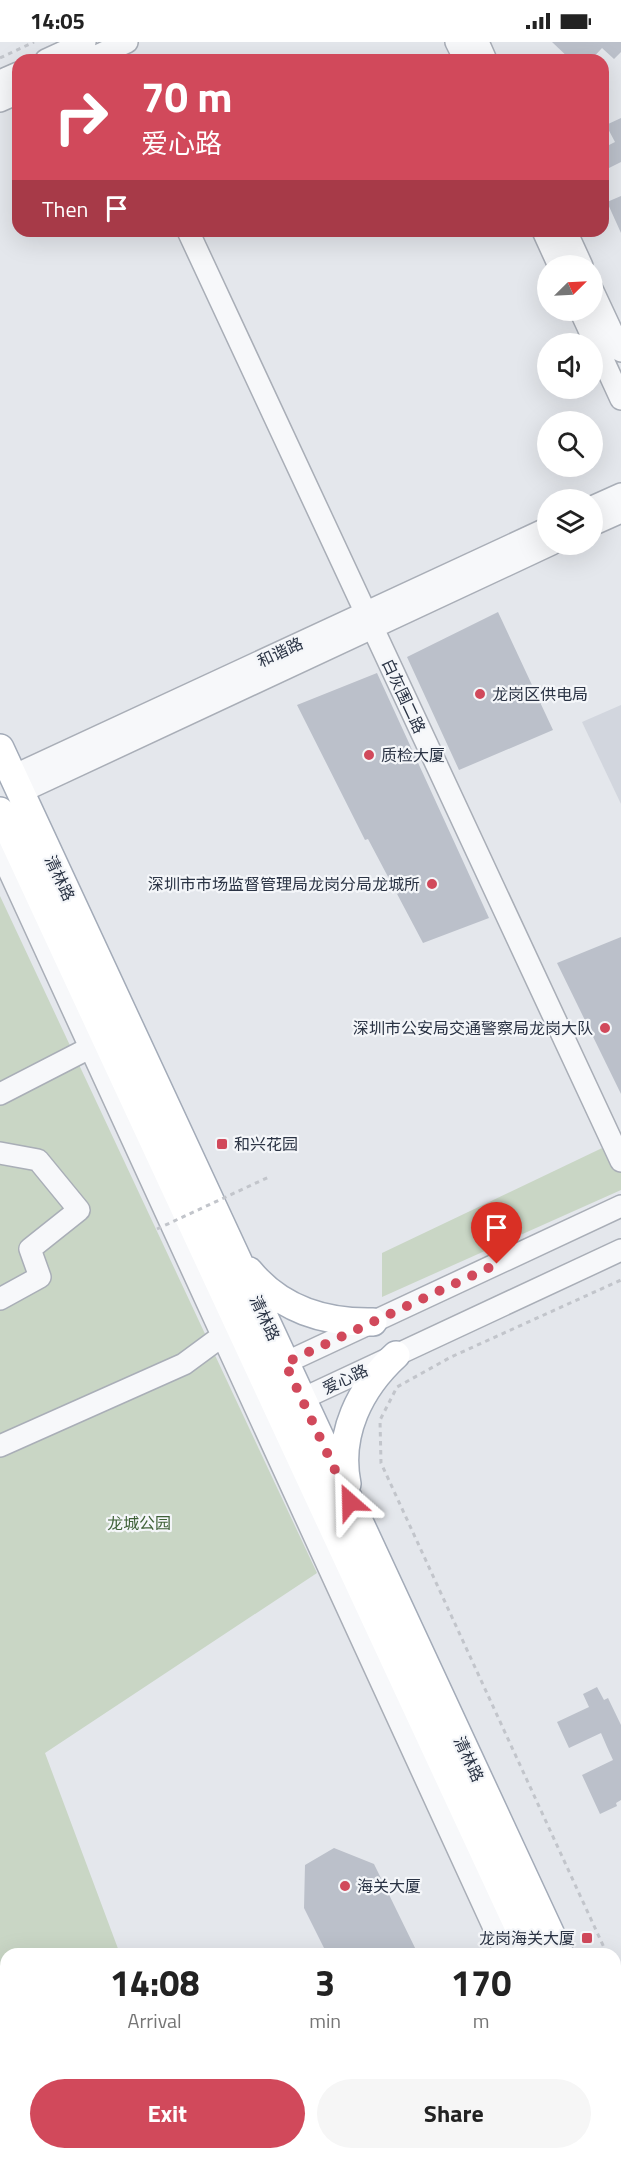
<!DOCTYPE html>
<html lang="en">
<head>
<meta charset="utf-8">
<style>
  body { margin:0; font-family:"Titillium Web","Noto Sans SC",sans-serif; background:#f6f6f6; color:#222; height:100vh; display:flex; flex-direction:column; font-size:22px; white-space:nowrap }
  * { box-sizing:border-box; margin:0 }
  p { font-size:20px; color:#767676 }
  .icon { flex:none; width:33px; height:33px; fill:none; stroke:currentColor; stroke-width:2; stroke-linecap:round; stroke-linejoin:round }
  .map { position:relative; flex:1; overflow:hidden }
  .side { position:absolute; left:0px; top:1906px; width:621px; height:212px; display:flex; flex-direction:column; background:#fff; border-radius:18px 18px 0 0; box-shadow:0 6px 24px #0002 }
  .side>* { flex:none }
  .banner { position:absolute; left:12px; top:12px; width:597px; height:183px; border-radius:18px; box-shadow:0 6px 24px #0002; background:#d1495b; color:#fff; overflow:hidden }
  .needle { width:39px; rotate:66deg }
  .fabs { position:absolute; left:537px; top:213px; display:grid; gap:12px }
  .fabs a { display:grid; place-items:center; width:66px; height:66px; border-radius:50%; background:#fff; box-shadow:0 6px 24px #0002; font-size:30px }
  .pin { position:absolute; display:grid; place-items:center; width:51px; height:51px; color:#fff; margin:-62px -26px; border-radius:50% 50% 50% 0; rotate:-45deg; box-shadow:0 0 6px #0007 }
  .pin .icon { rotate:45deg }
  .me { position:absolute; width:66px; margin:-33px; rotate:335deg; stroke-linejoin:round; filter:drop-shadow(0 0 4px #0008) }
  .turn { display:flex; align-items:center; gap:21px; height:126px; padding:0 30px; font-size:27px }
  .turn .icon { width:78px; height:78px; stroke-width:2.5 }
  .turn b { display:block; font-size:42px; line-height:51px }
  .then { display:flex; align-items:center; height:57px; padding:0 30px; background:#0003; gap:12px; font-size:22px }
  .eta { display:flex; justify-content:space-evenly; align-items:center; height:102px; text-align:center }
  .eta b { font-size:36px; font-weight:700; line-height:42px }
  .button { display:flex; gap:12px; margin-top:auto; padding:12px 30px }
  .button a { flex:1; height:69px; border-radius:36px; background:#d1495b; color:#fff; font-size:24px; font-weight:700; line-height:69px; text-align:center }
  .button a+a { background:#f6f6f6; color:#222 }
  .status { display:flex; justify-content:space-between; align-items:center; height:42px; padding:0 30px; background:#fff; direction:ltr }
  .status svg { height:16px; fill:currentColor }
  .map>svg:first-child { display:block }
  .built { fill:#d2d6de }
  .green { fill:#c9d6c5 }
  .building { fill:#bbc0ca }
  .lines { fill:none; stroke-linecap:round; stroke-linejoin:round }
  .minor-casing { stroke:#a9aeb7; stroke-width:24 }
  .major-casing { stroke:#a3abb8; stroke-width:30 }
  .path { stroke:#c2c5cb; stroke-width:3; stroke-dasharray:4.5 4.5; stroke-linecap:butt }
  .minor { stroke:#f7f8fa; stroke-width:21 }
  .major { stroke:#fff; stroke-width:27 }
  .path-bridge { stroke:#c2c5cb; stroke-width:3; stroke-dasharray:4.5 4.5; stroke-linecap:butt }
  .route { stroke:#d1495b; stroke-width:10; stroke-dasharray:0 18 }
  .poi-dot { fill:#d1495b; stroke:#f4f6f9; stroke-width:2 }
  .labels { text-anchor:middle; stroke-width:4.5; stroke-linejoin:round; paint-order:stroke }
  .street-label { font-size:16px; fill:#2b3445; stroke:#f4f6f9 }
  .poi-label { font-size:16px; fill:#2b3445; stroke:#f4f6f9; text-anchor:start }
  .park-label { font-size:16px; fill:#3f6138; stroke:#f4f6f9 }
</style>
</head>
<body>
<div class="status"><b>14:05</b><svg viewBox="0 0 49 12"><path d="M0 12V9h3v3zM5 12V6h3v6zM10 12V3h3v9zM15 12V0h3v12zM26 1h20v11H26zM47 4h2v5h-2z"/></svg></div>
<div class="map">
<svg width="621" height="2117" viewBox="0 0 621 2117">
  <rect width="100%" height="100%" fill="#e4e7ec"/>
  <path class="built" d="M 621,663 L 621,762 L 582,680 Z"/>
  <path class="green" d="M 0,854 L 317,1531 L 45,1711 L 120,1912 L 6,1912 L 6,2112 L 211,2112 L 214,2117 L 0,2117 Z
    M 621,1097 L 621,1148 L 382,1255 L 382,1211 Z"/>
  <path class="building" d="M 552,0 L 621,0 L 621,10 L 614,17 L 602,6 L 591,18 L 571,18 Z
    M 621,76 L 621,120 L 603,129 L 603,106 L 615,100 L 606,83 Z
    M 621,154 L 621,191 L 607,160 Z
    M 498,570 L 553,688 L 459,728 L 407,615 Z
    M 377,631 L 489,876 L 423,901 L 368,797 L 365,798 L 297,663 Z
    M 621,895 L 621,1052 L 557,921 Z
    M 597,1645 L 604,1658 L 608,1656 L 621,1683 L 621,1758 L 616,1761 L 617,1764 L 600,1772 L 582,1733 L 613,1718 L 607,1705 L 601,1691 L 569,1706 L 557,1680 L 589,1665 L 583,1652 Z
    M 334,1806 L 374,1822 L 418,1912 L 327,1912 L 304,1866 L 305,1823 Z"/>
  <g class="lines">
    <g class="minor-casing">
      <path id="minor" d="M 456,0 L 465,18
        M 478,0 L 486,18
        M 46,18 L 85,0
        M 88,18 L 127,0
        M 0,39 L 18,31
        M 0,59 L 18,51
        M 188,189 L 621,1119
        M 543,189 L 559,224
        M 566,189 L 582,224
        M 592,247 L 621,309
        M 580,268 L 621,357
        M 592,465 L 621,452
        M 592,483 L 621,470
        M 13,734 L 548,486
        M 21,750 L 552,502
        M 0,809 L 506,1912
        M 0,1052 L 103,999
        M 0,1111 L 38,1118 L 79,1168 L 30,1207 L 40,1235 L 0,1257
        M 279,1332 L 285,1321 L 621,1164
        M 289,1354 L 302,1357 L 621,1208
        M 0,1404 L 184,1322 L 222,1294
        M 615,2004 L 621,2005
        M 0,2010 L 6,2014
        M 598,2112 L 600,2117
        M 29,2117 L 33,2112"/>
    </g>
    <g class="major-casing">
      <path id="major" d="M 0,706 L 560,1912
        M 0,769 L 531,1912
        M 249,1229 C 280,1267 325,1281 373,1280
        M 347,1442 C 337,1392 360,1346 396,1313
        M 615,2031 L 621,2044
        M 615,2094 L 621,2107"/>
    </g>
    <path class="path" d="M 0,16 L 34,0
      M 607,1912 L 381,1421 L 380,1378 L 397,1345 L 451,1315 L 621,1238
      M 615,1929 L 621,1942"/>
    <use href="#minor" class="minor"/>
    <use href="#major" class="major"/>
    <path class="path-bridge" d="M 157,1187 L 271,1134"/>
  </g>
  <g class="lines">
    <path class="route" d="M 350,1460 L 285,1321 L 497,1222"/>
  </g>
  <g class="poi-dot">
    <circle cx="480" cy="652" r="6"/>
    <circle cx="369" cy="713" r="6"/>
    <circle cx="432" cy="842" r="6"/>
    <circle cx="605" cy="986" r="6"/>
    <rect x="216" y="1096" width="12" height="12" rx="3"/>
    <circle cx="345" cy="1844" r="6"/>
    <rect x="581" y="1890" width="12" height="12" rx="3"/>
  </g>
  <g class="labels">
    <g class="street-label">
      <text transform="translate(280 610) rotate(-25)" y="6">和谐路</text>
      <text transform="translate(404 654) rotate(65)" y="6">白灰围二路</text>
      <text transform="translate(60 836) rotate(65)" y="6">清林路</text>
      <text transform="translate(265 1276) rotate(65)" y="6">清林路</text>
      <text transform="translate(345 1337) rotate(-25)" y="6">爱心路</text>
      <text transform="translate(469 1717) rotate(65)" y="6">清林路</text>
    </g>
    <g class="poi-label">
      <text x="492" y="658">龙岗区供电局</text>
      <text x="381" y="719">质检大厦</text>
      <text x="420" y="848" text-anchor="end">深圳市市场监督管理局龙岗分局龙城所</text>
      <text x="593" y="992" text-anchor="end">深圳市公安局交通警察局龙岗大队</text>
      <text x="234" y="1108">和兴花园</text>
      <text x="357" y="1850">海关大厦</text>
      <text x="575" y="1902" text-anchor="end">龙岗海关大厦</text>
    </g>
    <g class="park-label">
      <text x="139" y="1487">龙城公园</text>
    </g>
  </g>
</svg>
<div class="fabs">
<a><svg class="needle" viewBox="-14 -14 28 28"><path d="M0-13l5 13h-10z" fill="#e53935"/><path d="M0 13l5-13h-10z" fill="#767676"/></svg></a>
<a><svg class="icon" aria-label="sound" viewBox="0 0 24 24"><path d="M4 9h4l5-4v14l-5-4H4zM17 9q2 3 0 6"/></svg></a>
<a><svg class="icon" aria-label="search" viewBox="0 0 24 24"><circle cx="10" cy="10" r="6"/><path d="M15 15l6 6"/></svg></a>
<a><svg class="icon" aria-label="layers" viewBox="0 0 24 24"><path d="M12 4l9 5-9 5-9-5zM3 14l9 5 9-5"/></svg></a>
</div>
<div class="pin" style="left:497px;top:1222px;background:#d93025"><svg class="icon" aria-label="arrive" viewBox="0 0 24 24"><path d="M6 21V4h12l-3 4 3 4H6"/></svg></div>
<svg class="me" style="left:350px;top:1460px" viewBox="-20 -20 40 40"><path d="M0-17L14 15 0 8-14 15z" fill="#d1495b" stroke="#fff" stroke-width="4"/></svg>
<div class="banner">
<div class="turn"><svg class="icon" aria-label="right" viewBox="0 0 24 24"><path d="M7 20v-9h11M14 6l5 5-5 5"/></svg><div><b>70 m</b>爱心路</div></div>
<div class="then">Then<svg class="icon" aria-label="arrive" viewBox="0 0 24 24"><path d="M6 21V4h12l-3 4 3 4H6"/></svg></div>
</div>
<section class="side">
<div class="eta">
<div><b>14:08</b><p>Arrival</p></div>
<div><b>3</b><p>min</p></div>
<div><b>170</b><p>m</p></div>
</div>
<div class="button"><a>Exit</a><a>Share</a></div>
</section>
</div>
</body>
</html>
